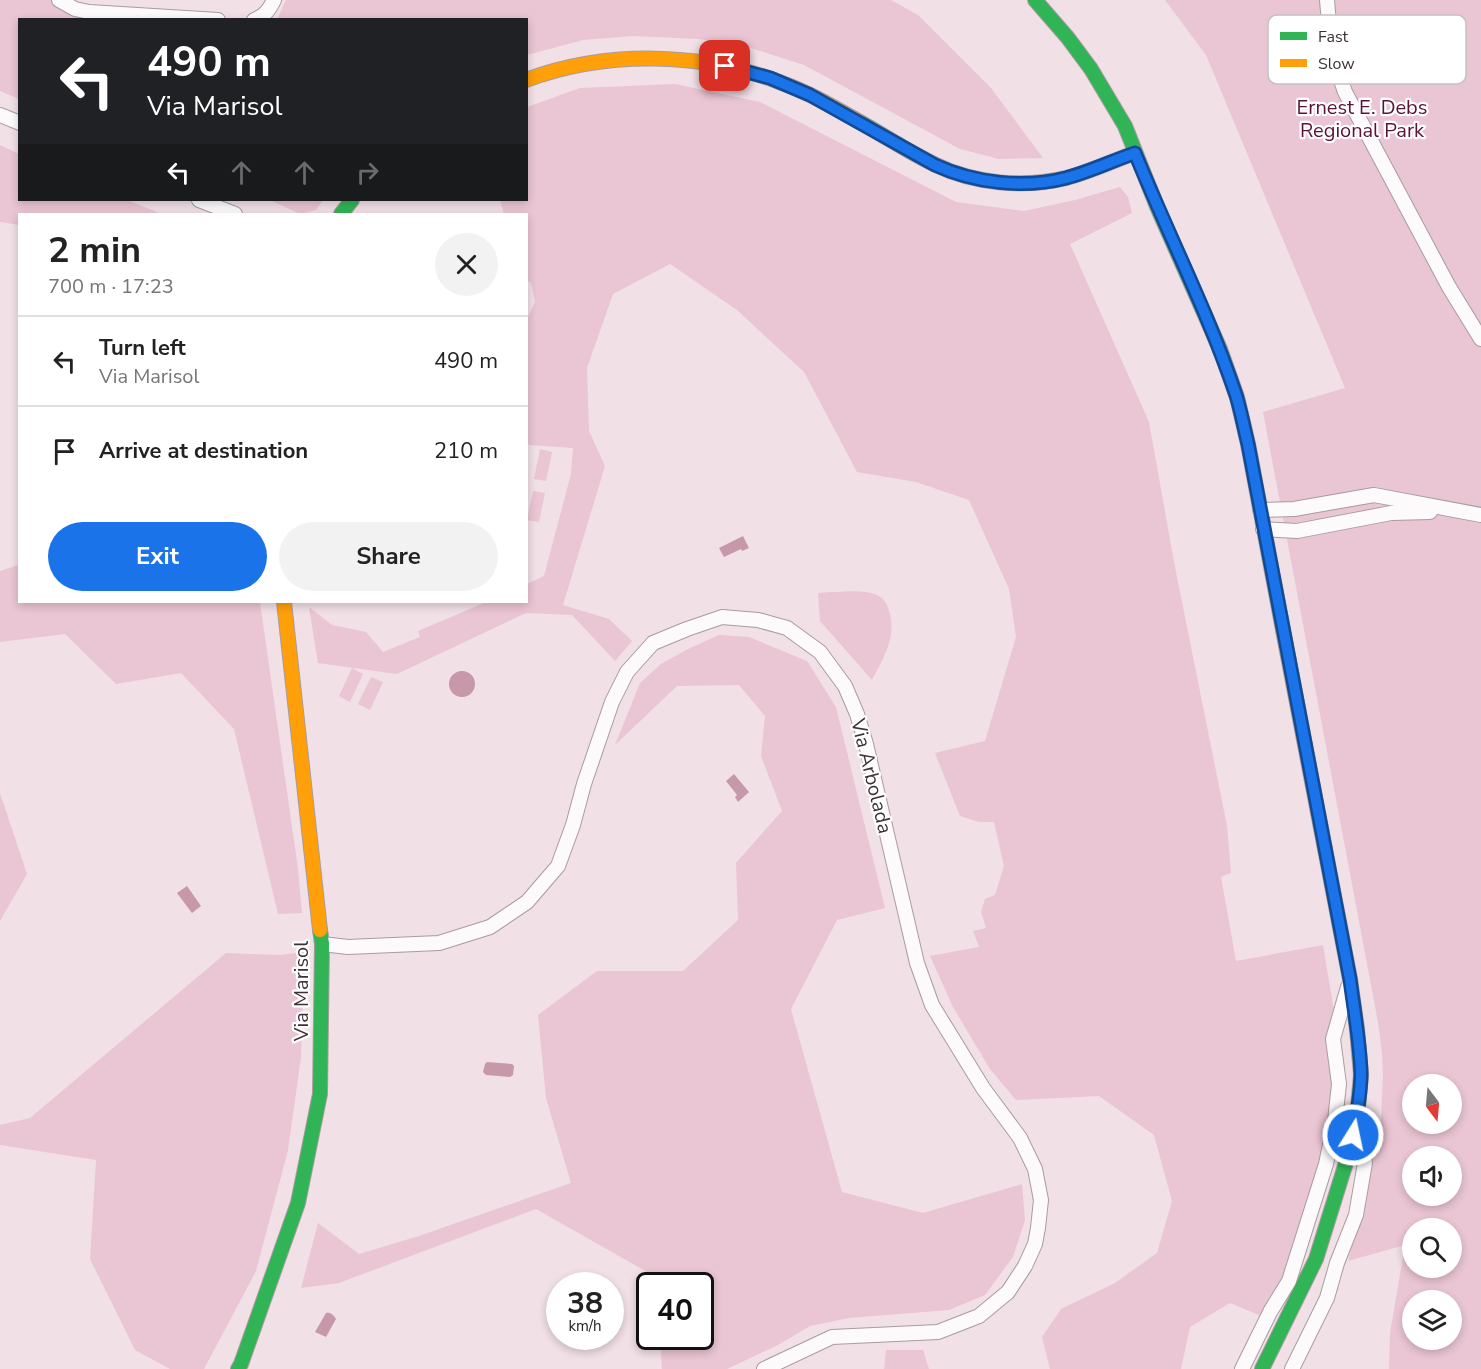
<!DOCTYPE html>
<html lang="en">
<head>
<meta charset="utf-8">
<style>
  body { margin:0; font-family:"Nunito Sans",sans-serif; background:#f2f2f2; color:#222; height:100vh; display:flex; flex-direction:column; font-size:22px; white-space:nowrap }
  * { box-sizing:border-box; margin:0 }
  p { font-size:20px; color:#767676 }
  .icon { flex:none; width:33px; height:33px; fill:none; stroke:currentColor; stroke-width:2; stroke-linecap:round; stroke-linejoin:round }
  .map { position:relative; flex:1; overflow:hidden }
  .details { position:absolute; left:18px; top:213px; width:510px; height:390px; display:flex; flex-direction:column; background:#fff; border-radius:0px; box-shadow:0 3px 9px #0003 }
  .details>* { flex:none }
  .top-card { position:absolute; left:18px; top:18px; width:510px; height:183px; border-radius:0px; box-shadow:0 3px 9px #0003; background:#202124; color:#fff; overflow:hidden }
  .needle { width:39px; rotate:164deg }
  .buttons { position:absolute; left:1402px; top:1074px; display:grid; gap:12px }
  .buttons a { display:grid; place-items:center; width:60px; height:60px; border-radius:50%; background:#fff; box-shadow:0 3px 9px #0003; font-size:30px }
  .speed { position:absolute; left:546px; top:1272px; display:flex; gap:12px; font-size:30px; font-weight:700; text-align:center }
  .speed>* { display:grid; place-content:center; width:78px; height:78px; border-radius:50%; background:#fff; box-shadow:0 3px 9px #0003; line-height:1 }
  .speed small { font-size:15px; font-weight:400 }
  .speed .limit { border:3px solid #111; border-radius:9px; background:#fff; color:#111 }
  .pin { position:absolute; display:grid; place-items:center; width:51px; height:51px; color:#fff; margin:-26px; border-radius:12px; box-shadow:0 3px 9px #0006 }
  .me { position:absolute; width:66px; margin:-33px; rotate:10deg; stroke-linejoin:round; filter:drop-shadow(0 0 4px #0008) }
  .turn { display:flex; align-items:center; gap:21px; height:126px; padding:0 30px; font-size:27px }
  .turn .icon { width:78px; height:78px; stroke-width:2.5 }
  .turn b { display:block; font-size:42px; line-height:51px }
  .lanes { display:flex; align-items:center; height:57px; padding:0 30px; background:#0003; justify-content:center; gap:30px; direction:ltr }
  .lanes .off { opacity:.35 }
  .round { display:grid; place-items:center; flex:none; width:63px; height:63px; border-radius:32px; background:#f2f2f2 }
  .head { display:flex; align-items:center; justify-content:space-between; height:102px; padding:0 30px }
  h1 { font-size:36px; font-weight:700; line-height:45px }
  .primary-button { display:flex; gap:12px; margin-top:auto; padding:12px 30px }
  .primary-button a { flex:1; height:69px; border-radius:36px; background:#1a73e8; color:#fff; font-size:24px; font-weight:700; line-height:69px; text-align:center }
  .primary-button a+a { background:#f2f2f2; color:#222 }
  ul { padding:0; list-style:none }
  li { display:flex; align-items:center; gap:18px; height:90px; padding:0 30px; border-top:2px solid #e0e0e0 }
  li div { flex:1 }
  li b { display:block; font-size:22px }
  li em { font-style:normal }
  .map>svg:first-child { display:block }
  .green { fill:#eac5d3; fill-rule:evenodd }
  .water { fill:#c698aa }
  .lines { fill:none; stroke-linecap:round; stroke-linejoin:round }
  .street-casing { stroke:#a89ca0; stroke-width:16 }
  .fast-casing { stroke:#a89ca0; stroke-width:16 }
  .slow-casing { stroke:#a89ca0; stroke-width:16 }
  .street { stroke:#fdfafb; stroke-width:14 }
  .fast { stroke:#30b455; stroke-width:14 }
  .slow { stroke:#ff9f0a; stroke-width:14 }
  .route-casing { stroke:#114b97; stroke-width:15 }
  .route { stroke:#1a73e8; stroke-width:10 }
  .labels { text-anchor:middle; stroke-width:4.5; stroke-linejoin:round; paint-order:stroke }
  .park-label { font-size:20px; fill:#5a1236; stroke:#fff }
  .street-label { font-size:20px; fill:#3c3135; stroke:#fff }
  .key { fill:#fff; stroke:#c4c1c2; stroke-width:1.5 }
  .key-label { font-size:16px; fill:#3c3135 }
</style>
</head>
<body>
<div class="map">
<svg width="1481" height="1369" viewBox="0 0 1481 1369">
  <rect width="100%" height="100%" fill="#f1e0e6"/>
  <path class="green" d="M 0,0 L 53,0 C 70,21 95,18 119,19 L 20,20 L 19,99 L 0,91 Z
    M 286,0 L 891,0 L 918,15 L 991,88 L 1043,158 L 999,159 L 960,149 L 804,65 L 751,48 L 699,39 L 633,36 L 583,40 L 527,55 L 526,20 L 278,19 L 278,17 Z
    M 1165,0 L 1481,0 L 1481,1369 L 1389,1369 L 1390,1333 L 1405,1245 L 1348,1261 L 1370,1175 L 1381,1119 L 1383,1075 L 1382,1053 L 1378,1022 L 1263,412 L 1345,388 L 1206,55 ZM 1413,1084 L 1452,1084 L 1452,1124 L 1413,1124 ZM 1413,1156 L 1452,1156 L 1452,1196 L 1413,1196 ZM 1413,1228 L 1452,1228 L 1452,1268 L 1413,1268 ZM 1413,1300 L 1452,1300 L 1452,1340 L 1413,1340 Z
    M 675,84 L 760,102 L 956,202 L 1024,211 L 1075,200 L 1120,187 L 1128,197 L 1132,213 L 1070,244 L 1149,422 L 1174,562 L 1227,826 L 1231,873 L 1221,877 L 1236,961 L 1323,945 L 1334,1011 L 1330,1023 L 1328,1036 L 1332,1068 L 1332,1103 L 1318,1168 L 1283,1281 L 1264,1317 L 1230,1303 L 1190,1327 L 1181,1369 L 1050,1369 L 1042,1337 L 1061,1309 L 1115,1283 L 1157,1253 L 1172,1201 L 1154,1135 L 1099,1096 L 1016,1100 L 990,1069 L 953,1007 L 930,956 L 979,947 L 973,931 L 986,928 L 981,912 L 985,899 L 995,895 L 1004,866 L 994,822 L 979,822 L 960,816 L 935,753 L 985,741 L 1016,637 L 1009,589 L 969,500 L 916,482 L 857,472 L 804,372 L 737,310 L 670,264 L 613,294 L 587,368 L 589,431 L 605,466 L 563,605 L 609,619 L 632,641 L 615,661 L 572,615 L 526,613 L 397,674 L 318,663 L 309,607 L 332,625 L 366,632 L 383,652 L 420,637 L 418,631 L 486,602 L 526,602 L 527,584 L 544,576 L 571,474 L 573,448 L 529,445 L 527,440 L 527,319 L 535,302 L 531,283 L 527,280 L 526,214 L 504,214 L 500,200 L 526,200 L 527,107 L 580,88 Z
    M 0,145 L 19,154 L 20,200 L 127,200 L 162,214 L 20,214 L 19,225 L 0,222 Z
    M 270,200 L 323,200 L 316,210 L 300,214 Z
    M 540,449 L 552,452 L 546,481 L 534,479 Z
    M 533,491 L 545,493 L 539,522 L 527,520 Z
    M 19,565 L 20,602 L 260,602 L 298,869 L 302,913 L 278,914 L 234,729 L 181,673 L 116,684 L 65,634 L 0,642 L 0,571 Z
    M 831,592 C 845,592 864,589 877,595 C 885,599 888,606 890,614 C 896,638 883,659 872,680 L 820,621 L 818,593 Z
    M 719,635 L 749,637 L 807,661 L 836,707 L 885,908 L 837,920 L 791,1009 L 842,1192 L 923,1213 L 1022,1184 L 1025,1220 L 1013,1257 L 985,1295 L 949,1310 L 849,1318 L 810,1326 L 778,1345 L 727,1369 L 662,1369 L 660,1337 L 700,1336 L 700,1286 L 657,1285 L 656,1277 L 536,1209 L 339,1283 L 301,1288 L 318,1223 L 359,1254 L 419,1236 L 571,1183 L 546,1098 L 538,1015 L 597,971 L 683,971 L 738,920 L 736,863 L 782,811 L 761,756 L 765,716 L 739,685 L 677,686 L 615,745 L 640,683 L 661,664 L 688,649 Z
    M 352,668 L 363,674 L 350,702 L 339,696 Z
    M 371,677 L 383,682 L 370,710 L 358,704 Z
    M 0,793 L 27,874 L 0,921 Z
    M 304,952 L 301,1057 L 288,1150 L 256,1271 L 204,1369 L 170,1369 L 135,1350 L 90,1259 L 96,1160 L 0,1145 L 0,1125 L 30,1118 L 226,953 L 279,955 Z
    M 886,1350 L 923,1350 L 929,1369 L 884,1369 Z"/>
  <path class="water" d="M 743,536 L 749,548 L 742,551 L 741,549 L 724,557 L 719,548 Z
    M449 684a13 13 0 1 1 26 0a13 13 0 1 1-26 0Z
    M 734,774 L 749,792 L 738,802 L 735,797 L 737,795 L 726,781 Z
    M 187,886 L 201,906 L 192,913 L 177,893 Z
    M 487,1062 L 512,1064 L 514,1066 L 513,1075 L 510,1077 L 486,1075 L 483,1072 L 485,1064 Z
    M 326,1313 C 330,1312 334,1315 336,1319 L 326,1337 L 315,1332 Z"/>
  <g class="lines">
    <g class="street-casing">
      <path id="street" d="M 59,0 L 75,9 L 89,12 L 218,20
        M 1327,0 L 1329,23 L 1335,63 L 1345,92 L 1449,287 L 1481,339
        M 254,20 C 265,16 269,10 274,0
        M 0,115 L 20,123
        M 199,200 L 235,214
        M 1260,510 L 1294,509 L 1374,495 L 1481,515
        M 1263,529 L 1297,531 L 1391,513 L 1430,512
        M 322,944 L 348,947 L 439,943 L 490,927 L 527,902 L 558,866 L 573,825 L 584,784 L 612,702 L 627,672 L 653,643 L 687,629 L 722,617 L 758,620 L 787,628 L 820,652 L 845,686 L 857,714 L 866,744 L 917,963 L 932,1005 L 983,1088 L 1020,1138 L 1035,1169 L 1041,1200 L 1038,1228 L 1035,1244 L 1025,1266 L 1008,1292 L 979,1316 L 938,1332 L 832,1337 L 764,1369
        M 1242,1369 L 1270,1312 L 1289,1281 L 1326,1164 L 1335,1121 L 1339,1084 L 1333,1039 L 1348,987
        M 1292,1369 L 1327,1298 L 1337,1263 L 1356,1215 L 1365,1163 L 1359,1128"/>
    </g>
    <g class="fast-casing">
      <path id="fast" d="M 1035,0 L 1068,38 L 1091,69 L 1125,126 L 1158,209 L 1220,349 L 1237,397 L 1248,444 L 1283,630
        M 860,122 C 885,136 910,153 936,165 C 975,184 1024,188 1066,178 C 1090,172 1112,161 1135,153
        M 341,214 L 352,200
        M 238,1369 L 241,1364 L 298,1203 L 320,1094 L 322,944 L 320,930
        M 1262,1369 L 1316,1259 L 1349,1153 L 1357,1116 L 1361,1075 L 1357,1029 L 1350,979 L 1325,849"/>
    </g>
    <g class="slow-casing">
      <path id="slow" d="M 526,80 C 607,50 702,52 782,83 C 810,93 835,108 860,122
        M 284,602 L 320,930
        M 1283,630 L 1325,849"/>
    </g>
    <use href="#street" class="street"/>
    <use href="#fast" class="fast"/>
    <use href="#slow" class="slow"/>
  </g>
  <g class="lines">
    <g class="route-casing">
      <path id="route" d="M 725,66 L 770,78 L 810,95 L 935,165 C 974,183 1024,189 1066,178 C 1089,172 1112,161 1135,153 C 1168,234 1208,312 1236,395 C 1241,411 1244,428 1248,444 L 1350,979 C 1354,1010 1360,1042 1361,1073 C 1361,1093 1357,1115 1353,1135"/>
    </g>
    <use href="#route" class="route"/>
  </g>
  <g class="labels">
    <g class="park-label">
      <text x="1362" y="114">Ernest E. Debs<tspan x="1362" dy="23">Regional Park</tspan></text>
    </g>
    <g class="street-label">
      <text transform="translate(872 776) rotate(76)" y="7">Via Arbolada</text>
      <text transform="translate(301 991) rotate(-90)" y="7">Via Marisol</text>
    </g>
  </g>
  <rect x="1268" y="15" width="198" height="69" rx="9" class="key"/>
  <rect x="1280" y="32" width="27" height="8" fill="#30b455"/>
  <rect x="1280" y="59" width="27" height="8" fill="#ff9f0a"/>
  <g class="key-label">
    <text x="1318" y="42">Fast</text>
    <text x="1318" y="69">Slow</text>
  </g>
</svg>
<div class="buttons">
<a><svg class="needle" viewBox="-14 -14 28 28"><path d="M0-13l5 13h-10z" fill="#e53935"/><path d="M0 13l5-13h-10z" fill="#767676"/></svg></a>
<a><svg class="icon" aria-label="sound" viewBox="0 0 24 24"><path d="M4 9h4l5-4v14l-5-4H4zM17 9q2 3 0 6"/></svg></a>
<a><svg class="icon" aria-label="search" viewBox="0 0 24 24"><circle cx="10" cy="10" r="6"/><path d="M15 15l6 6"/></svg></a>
<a><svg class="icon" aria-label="layers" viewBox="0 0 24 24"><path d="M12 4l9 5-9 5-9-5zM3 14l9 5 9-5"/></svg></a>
</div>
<div class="speed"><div>38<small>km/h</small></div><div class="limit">40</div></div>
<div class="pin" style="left:725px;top:66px;background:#d93025"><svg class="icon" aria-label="arrive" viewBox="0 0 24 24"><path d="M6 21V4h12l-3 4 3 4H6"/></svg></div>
<svg class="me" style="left:1353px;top:1135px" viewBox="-20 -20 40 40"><circle r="17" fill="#1a73e8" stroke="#fff" stroke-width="3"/><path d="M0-11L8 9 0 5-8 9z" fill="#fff"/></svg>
<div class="top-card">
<div class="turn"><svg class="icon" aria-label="left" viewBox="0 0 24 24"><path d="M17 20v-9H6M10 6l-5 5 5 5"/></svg><div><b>490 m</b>Via Marisol</div></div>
<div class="lanes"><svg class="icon" aria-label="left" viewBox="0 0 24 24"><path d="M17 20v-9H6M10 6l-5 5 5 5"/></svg><svg class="icon off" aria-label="ahead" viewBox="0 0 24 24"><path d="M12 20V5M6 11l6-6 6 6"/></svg><svg class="icon off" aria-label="ahead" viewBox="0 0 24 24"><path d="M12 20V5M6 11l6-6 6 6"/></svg><svg class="icon off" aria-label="right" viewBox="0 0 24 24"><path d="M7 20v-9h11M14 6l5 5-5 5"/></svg></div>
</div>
<section class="details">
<div class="head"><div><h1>2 min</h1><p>700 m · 17:23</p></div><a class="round"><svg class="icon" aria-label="close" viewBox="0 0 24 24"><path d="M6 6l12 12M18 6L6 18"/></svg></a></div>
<ul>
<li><svg class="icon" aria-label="left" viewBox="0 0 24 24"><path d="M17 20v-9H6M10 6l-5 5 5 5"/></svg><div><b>Turn left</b><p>Via Marisol</p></div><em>490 m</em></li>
<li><svg class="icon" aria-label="arrive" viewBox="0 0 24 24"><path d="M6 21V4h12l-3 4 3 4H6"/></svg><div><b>Arrive at destination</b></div><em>210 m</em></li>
</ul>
<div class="primary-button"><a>Exit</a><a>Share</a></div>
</section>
</div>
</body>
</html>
